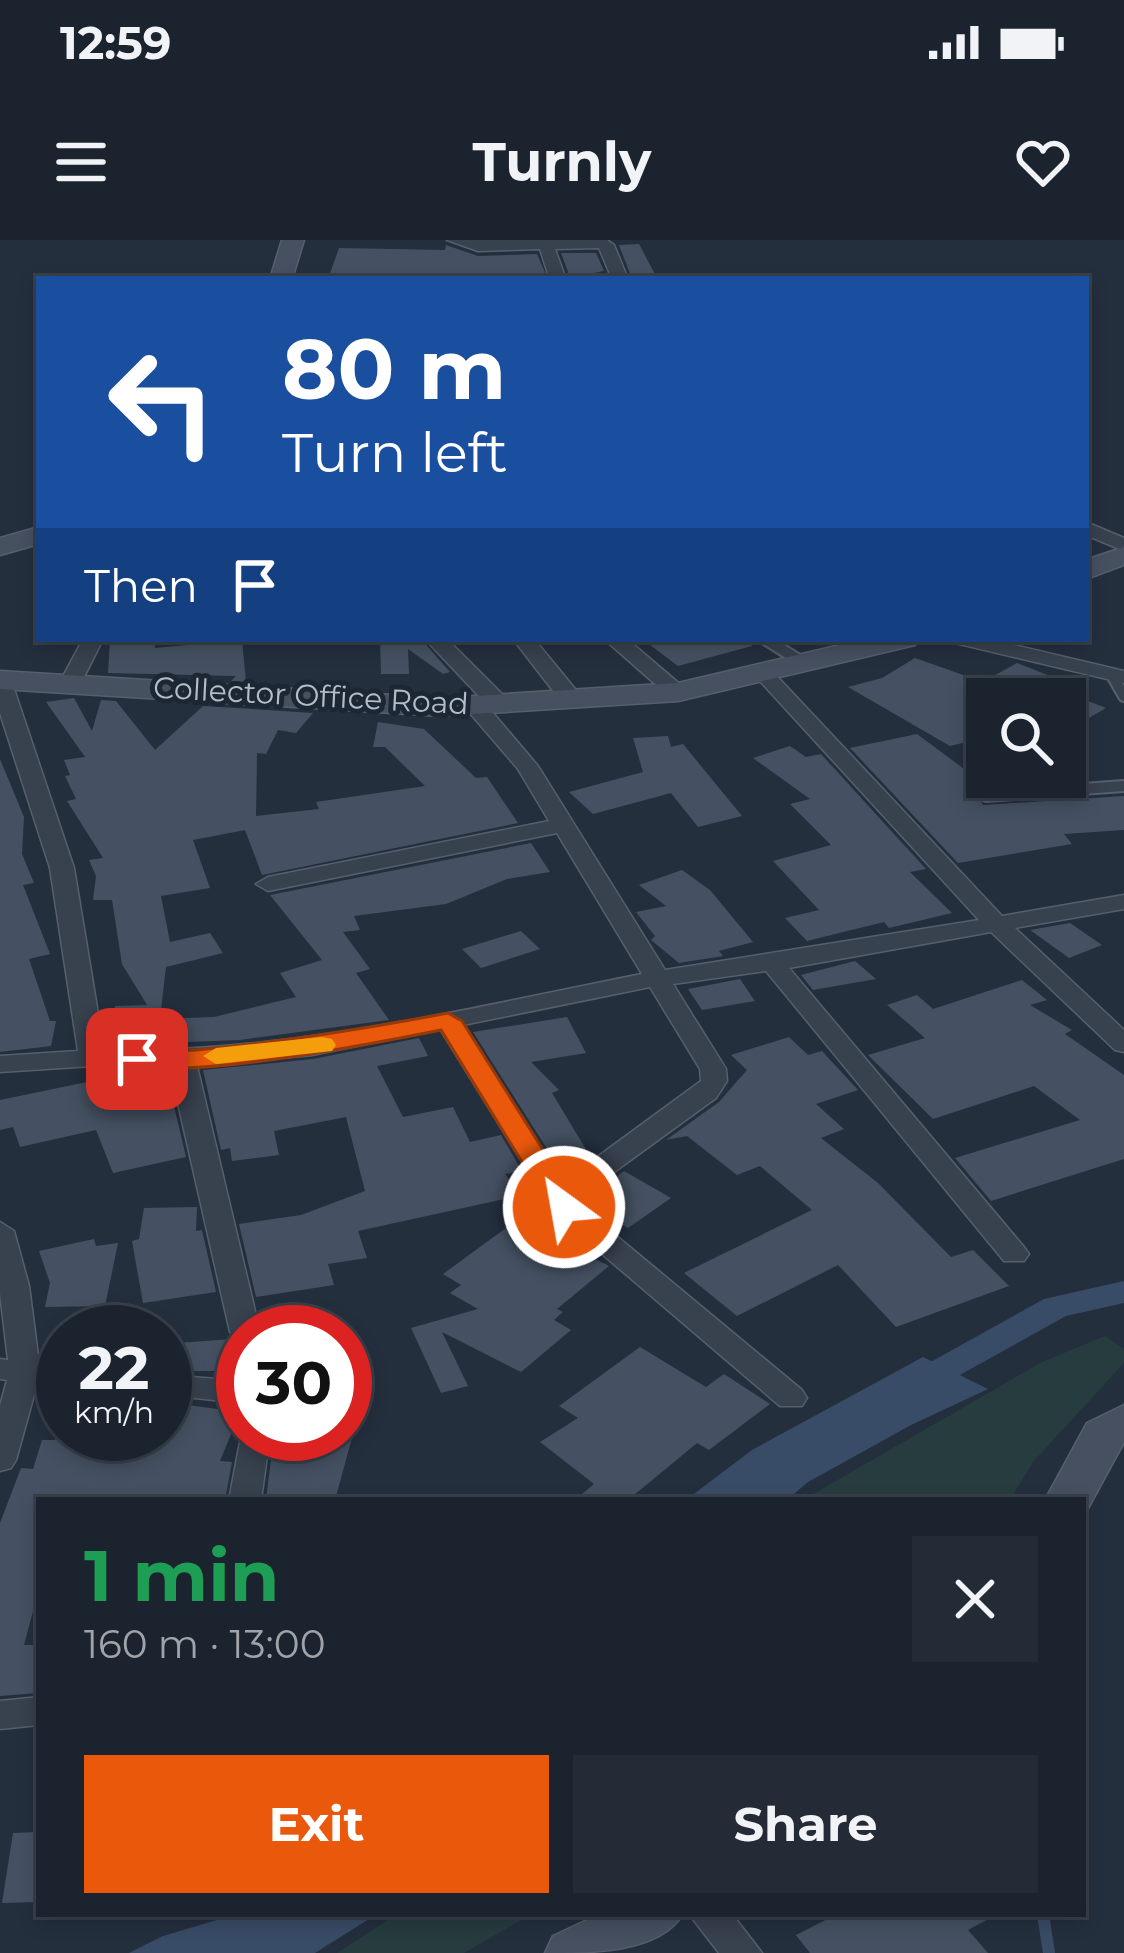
<!DOCTYPE html>
<html lang="en">
<head>
<meta charset="utf-8">
<style>
  body { margin:0; font-family:Montserrat,sans-serif; background:#242b36; color:#f1f3f6; height:100vh; display:flex; flex-direction:column; font-size:45px; white-space:nowrap }
  * { box-sizing:border-box; margin:0 }
  p { font-size:39px; color:#a0a4aa }
  .icon { flex:none; width:66px; height:66px; fill:none; stroke:currentColor; stroke-width:2; stroke-linecap:round; stroke-linejoin:round }
  .map { position:relative; flex:1; overflow:hidden }
  .sheet { position:absolute; left:36px; top:1257px; width:1050px; height:420px; display:flex; flex-direction:column; background:#1b232e; border-radius:0px; box-shadow:0 6px 18px #0003,0 0 0 3px #39404a }
  .sheet>* { flex:none }
  .guide { position:absolute; left:36px; top:36px; width:1053px; height:366px; border-radius:0px; box-shadow:0 6px 18px #0003,0 0 0 3px #39404a; background:#1a4fa0; color:#fff; overflow:hidden }
  .tools { position:absolute; left:966px; top:438px; display:grid; gap:24px }
  .tools a { display:grid; place-items:center; width:120px; height:120px; border-radius:0px; background:#1b232e; box-shadow:0 6px 18px #0003,0 0 0 3px #39404a; font-size:60px }
  .speed { position:absolute; left:36px; top:1065px; display:flex; gap:24px; font-size:60px; font-weight:700; text-align:center }
  .speed>* { display:grid; place-content:center; width:156px; height:156px; border-radius:50%; background:#1b232e; box-shadow:0 6px 18px #0003,0 0 0 3px #39404a; line-height:1 }
  .speed small { font-size:30px; font-weight:400 }
  .speed .limit { border:18px solid #d22; background:#fff; color:#111 }
  .pin { position:absolute; display:grid; place-items:center; width:102px; height:102px; color:#fff; margin:-51px; border-radius:24px; box-shadow:0 6px 18px #0006 }
  .me { position:absolute; width:132px; margin:-66px; rotate:328deg; stroke-linejoin:round; filter:drop-shadow(0 0 9px #0008) }
  .turn { display:flex; align-items:center; gap:42px; height:252px; padding:0 48px; font-size:54px }
  .turn .icon { width:156px; height:156px; stroke-width:2.5 }
  .turn b { display:block; font-size:84px; line-height:102px }
  .then { display:flex; align-items:center; height:114px; padding:0 48px; background:#0003; gap:24px; font-size:45px }
  .round { display:grid; place-items:center; flex:none; width:126px; height:126px; border-radius:0px; background:#242b36 }
  .overview { display:flex; align-items:center; justify-content:space-between; height:204px; padding:0 48px }
  h1 { font-size:72px; font-weight:700; line-height:90px; color:#1e9e55 }
  .primary-button { display:flex; gap:24px; margin-top:auto; padding:24px 48px }
  .primary-button a { flex:1; height:138px; border-radius:0px; background:#ea580c; color:#fff; font-size:48px; font-weight:700; line-height:138px; text-align:center }
  .primary-button a+a { background:#242b36; color:#f1f3f6 }
  .status { display:flex; justify-content:space-between; align-items:center; height:84px; padding:0 60px; background:#1b232e; direction:ltr }
  .status svg { height:33px; fill:currentColor }
  header { display:flex; justify-content:space-between; align-items:center; height:156px; padding:0 48px; background:#1b232e; font-size:54px; font-weight:700 }
  .map>svg:first-child { display:block }
  .green { fill:#263c3f }
  .water { fill:#394c67 }
  .lines { fill:none; stroke-linecap:round; stroke-linejoin:round }
  .stream { stroke:#394c67; stroke-width:12 }
  .canal { fill:#394c67; fill-rule:evenodd }
  .building { fill:#455162 }
  .lane-casing { stroke:#565f6c; stroke-width:14 }
  .street-casing { stroke:#565f6c; stroke-width:3 }
  .secondary-casing { stroke:#565f6c; stroke-width:3 }
  .lane { stroke:#38414e; stroke-width:10 }
  .street { fill:#38414e; fill-rule:evenodd }
  .secondary { fill:#465061; fill-rule:evenodd }
  .route { fill:#ea580c; stroke:#983908; stroke-width:3 }
  .slow { fill:#f59e0b }
  .labels { text-anchor:middle; stroke-width:10; stroke-linejoin:round; paint-order:stroke }
  .far-street-label { font-size:30px; fill:#b4bcc9; stroke:#1d2633 }
</style>
</head>
<body>
<div class="status"><b>12:59</b><svg viewBox="0 0 49 12"><path d="M0 12V9h3v3zM5 12V6h3v6zM10 12V3h3v9zM15 12V0h3v12zM26 1h20v11H26zM47 4h2v5h-2z"/></svg></div>
<header><svg class="icon" aria-label="menu" viewBox="0 0 24 24"><path d="M4 6h16M4 12h16M4 18h16"/></svg>Turnly<svg class="icon" aria-label="heart" viewBox="0 0 24 24"><path d="M12 20l-8-8c-3-5 5-10 8-4 3-6 11-1 8 4z"/></svg></header>
<div class="map">
<svg width="1124" height="1713" viewBox="0 0 1124 1713">
  <rect width="100%" height="100%" fill="#242f3e"/>
  <path class="green" d="M 1105,1096 L 1124,1109 L 1124,1123 L 1033,1222 L 1010,1260 L 803,1260 L 1042,1122 Z
    M 397,1674 L 532,1674 L 464,1713 L 337,1713 Z"/>
  <path class="water" d="M 923,1117 L 988,1149 L 911,1185 L 808,1242 L 787,1260 L 686,1260 L 752,1210 Z
    M 237,1674 L 377,1674 L 315,1713 L 129,1713 L 163,1696 Z"/>
  <g class="lines">
    <path class="stream" d="M 1043,1674 L 1049,1713"/>
    <path class="canal" d="M 1124,1041 L 1124,1063 L 1066,1076 L 924,1155 L 900,1155 L 895,1147 L 900,1139 L 1044,1059 Z"/>
  </g>
  <path class="building" d="M 639,4 L 657,38 L 632,39 L 619,5 Z
    M 446,5 L 478,16 L 537,14 L 548,39 L 542,35 L 328,39 L 339,8 L 445,10 Z
    M 561,13 L 596,13 L 604,31 L 564,39 L 568,32 Z
    M 110,399 L 155,399 L 155,408 L 242,400 L 246,442 L 231,441 L 236,436 L 108,433 Z
    M 380,399 L 421,399 L 450,432 L 443,434 L 408,409 L 409,434 L 381,434 Z
    M 642,399 L 751,399 L 752,406 L 678,426 Z
    M 915,418 L 983,442 L 1017,423 L 1050,436 L 1039,442 L 1106,468 L 1065,492 L 1065,459 L 987,459 L 987,497 L 950,506 L 848,447 L 882,438 Z
    M 74,458 L 92,491 L 101,460 L 116,461 L 155,510 L 203,466 L 313,473 L 296,493 L 278,490 L 266,514 L 257,513 L 256,576 L 319,569 L 316,562 L 425,546 L 385,507 L 373,507 L 378,482 L 424,489 L 476,538 L 487,537 L 518,583 L 262,635 L 245,590 L 193,600 L 210,648 L 161,656 L 170,702 L 210,693 L 223,713 L 166,727 L 160,779 L 214,777 L 296,757 L 280,733 L 322,720 L 270,655 L 531,603 L 550,632 L 507,639 L 446,664 L 354,676 L 360,690 L 343,692 L 370,729 L 356,733 L 389,780 L 240,800 L 110,805 L 115,766 L 147,765 L 122,724 L 112,660 L 93,660 L 96,636 L 89,620 L 103,618 L 67,561 L 76,559 L 65,536 L 70,535 L 64,520 L 85,517 L 46,462 Z
    M 917,494 L 987,546 L 977,553 L 983,565 L 1124,556 L 1124,590 L 1064,594 L 1072,604 L 958,623 L 850,508 Z
    M 668,496 L 671,507 L 683,504 L 742,576 L 698,587 L 671,553 L 593,574 L 569,552 L 643,532 L 633,498 Z
    M 790,506 L 806,517 L 821,514 L 926,629 L 910,632 L 952,673 L 889,688 L 884,682 L 807,701 L 785,678 L 819,670 L 773,621 L 831,605 L 790,564 L 810,559 L 753,518 Z
    M 0,519 L 24,577 L 22,614 L 34,643 L 23,645 L 50,714 L 29,719 L 50,781 L 56,781 L 51,806 L 0,812 Z
    M 682,630 L 710,650 L 753,702 L 719,711 L 723,716 L 679,723 L 651,700 L 655,696 L 636,672 L 666,666 L 639,645 Z
    M 1070,683 L 1102,705 L 1069,718 L 1030,690 Z
    M 521,691 L 540,709 L 481,728 L 462,709 Z
    M 855,721 L 876,739 L 813,750 L 801,735 Z
    M 740,739 L 755,761 L 702,770 L 688,749 Z
    M 1022,740 L 1047,760 L 1030,765 L 1072,790 L 1065,794 L 1124,835 L 1124,919 L 991,961 L 955,918 L 1080,880 L 1034,846 L 933,879 L 868,815 L 925,798 L 887,765 L 917,755 L 933,769 Z
    M 567,777 L 586,813 L 531,822 L 559,850 L 552,853 L 590,916 L 556,923 L 473,792 Z
    M 789,797 L 808,815 L 822,811 L 858,850 L 816,864 L 844,889 L 821,898 L 878,943 L 951,1017 L 973,1010 L 1009,1046 L 896,1087 L 838,1025 L 737,1076 L 684,1033 L 812,970 L 760,926 L 737,935 L 687,896 L 666,900 L 719,862 L 747,830 L 731,815 Z
    M 419,798 L 428,816 L 377,826 L 403,877 L 453,867 L 470,902 L 501,895 L 522,931 L 505,934 L 522,955 L 358,991 L 367,1018 L 328,1024 L 334,1045 L 256,1057 L 239,984 L 301,975 L 365,951 L 346,877 L 274,891 L 279,915 L 232,921 L 230,908 L 221,910 L 203,830 L 313,819 Z
    M 135,832 L 166,832 L 186,917 L 113,933 L 96,890 L 20,907 L 13,887 L 0,890 L 0,860 Z
    M 624,931 L 671,958 L 628,988 L 603,973 L 599,976 L 582,961 Z
    M 197,967 L 196,991 L 202,990 L 216,1052 L 143,1063 L 132,1001 L 139,999 L 144,968 Z
    M 532,969 L 553,978 L 573,995 L 563,1003 L 609,1026 L 557,1069 L 563,1072 L 554,1080 L 571,1090 L 521,1132 L 442,1092 L 468,1146 L 441,1153 L 411,1088 L 478,1069 L 450,1053 L 461,1045 L 443,1034 Z
    M 94,999 L 96,1006 L 118,1003 L 105,1066 L 45,1067 L 50,1043 L 39,1011 Z
    M 232,1099 L 237,1102 L 239,1131 L 165,1131 L 165,1104 Z
    M 640,1107 L 706,1147 L 724,1134 L 770,1164 L 709,1210 L 697,1203 L 628,1260 L 575,1260 L 594,1244 L 540,1202 L 578,1178 L 559,1166 Z
    M 165,1162 L 240,1172 L 220,1221 L 232,1222 L 225,1260 L 39,1260 L 39,1349 L 24,1405 L 39,1405 L 39,1453 L 0,1456 L 0,1283 L 21,1228 L 33,1229 L 42,1200 L 55,1200 L 57,1194 L 103,1194 L 100,1201 L 144,1202 L 148,1194 L 165,1194 Z
    M 281,1194 L 353,1194 L 335,1260 L 266,1260 L 271,1219 Z
    M 39,1592 L 39,1662 L 2,1663 L 13,1593 Z
    M 837,1674 L 998,1674 L 968,1690 L 988,1713 L 810,1713 L 796,1695 Z"/>
  <g class="lines">
    <g class="lane-casing">
      <path id="lane" d="M 765,399 L 805,424
        M 1112,435 L 1124,456
        M 986,556 L 1124,546"/>
    </g>
    <g class="street-casing">
      <path id="street" d="M 447,0 L 607,0 L 614,5 L 628,39 L 612,39 L 599,8 L 555,9 L 564,34 L 556,39 L 548,34 L 540,9 L 478,11 Z
        M 1086,282 L 1124,298 L 1124,311 L 1086,295 Z
        M 83,399 L 103,399 L 78,449 L 62,449 L 59,444 Z
        M 425,399 L 447,399 L 507,459 L 507,469 L 491,469 Z
        M 513,399 L 534,399 L 580,455 L 580,465 L 564,465 Z
        M 604,399 L 627,399 L 689,452 L 678,458 L 670,457 Z
        M 952,399 L 988,399 L 1124,431 L 1124,443 L 955,403 Z
        M 765,429 L 772,431 L 1002,676 L 1124,655 L 1124,669 L 1015,688 L 1124,790 L 1124,812 L 1115,810 L 991,692 L 789,728 L 1024,1007 L 1029,1014 L 1024,1021 L 1004,1021 L 766,731 L 673,744 L 726,829 L 727,841 L 716,858 L 577,959 L 578,964 L 802,1150 L 807,1158 L 802,1166 L 780,1166 L 554,973 L 440,789 L 312,815 L 197,826 L 260,1092 L 243,1092 L 243,1101 L 230,1092 L 170,828 L 92,826 L 0,832 L 0,816 L 78,811 L 50,628 L 0,473 L 0,434 L 11,440 L 74,628 L 104,810 C 287,814 464,769 642,734 L 557,593 L 268,651 L 256,644 L 268,637 L 549,581 L 518,529 L 463,465 L 474,459 L 482,460 L 538,526 L 665,730 L 979,680 L 758,439 L 754,435 ZM 650,747 L 700,829 L 701,841 L 563,942 L 463,785 Z
        M 0,982 L 14,991 L 29,1046 L 39,1123 L 63,1126 L 63,1146 L 37,1144 L 16,1220 L 11,1228 L 0,1231 L 0,1166 L 7,1140 L 0,1139 L 0,1119 L 8,1120 L 0,1053 Z
        M 165,1135 L 243,1141 L 243,1163 L 165,1155 Z
        M 243,1186 L 243,1194 L 270,1194 L 261,1260 L 229,1260 Z
        M 39,1457 L 39,1485 L 0,1489 L 0,1461 Z
        M 689,1674 L 732,1674 L 762,1713 L 719,1713 Z"/>
    </g>
    <g class="secondary-casing">
      <path id="secondary" d="M 282,0 L 304,0 L 292,39 L 270,39 Z
        M 39,287 L 39,304 L 0,315 L 0,298 Z
        M 1124,307 L 1124,325 L 1086,339 L 1086,320 Z
        M 866,399 L 919,399 L 915,405 L 678,461 L 441,476 L 0,449 L 0,431 L 441,458 L 678,443 Z
        M 1124,1165 L 1124,1202 L 1086,1272 L 1083,1260 L 1045,1260 L 1087,1183 Z
        M 600,1674 L 683,1674 C 659,1713 591,1713 545,1713 L 553,1696 Z"/>
    </g>
    <use href="#lane" class="lane"/>
    <use href="#street" class="street"/>
    <use href="#secondary" class="secondary"/>
  </g>
  <path class="route" d="M 448,773 L 462,781 L 579,967 L 575,974 L 554,974 L 441,790 C 391,800 154,848 123,819 C 139,803 174,812 196,810 C 281,802 364,789 448,773 Z"/>
  <path class="slow" d="M 322,797 L 332,799 L 336,805 L 332,811 L 216,824 L 203,816 L 216,808 Z"/>
  <g class="labels">
    <g class="far-street-label">
      <text transform="translate(311 456) rotate(3)" y="10">Collector Office Road</text>
    </g>
  </g>
</svg>
<div class="tools">
<a><svg class="icon" aria-label="search" viewBox="0 0 24 24"><circle cx="10" cy="10" r="6"/><path d="M15 15l6 6"/></svg></a>
</div>
<div class="speed"><div>22<small>km/h</small></div><div class="limit">30</div></div>
<div class="pin" style="left:137px;top:819px;background:#d93025"><svg class="icon" aria-label="arrive" viewBox="0 0 24 24"><path d="M6 21V4h12l-3 4 3 4H6"/></svg></div>
<svg class="me" style="left:564px;top:967px" viewBox="-20 -20 40 40"><circle r="17" fill="#ea580c" stroke="#fff" stroke-width="3"/><path d="M0-11L8 9 0 5-8 9z" fill="#fff"/></svg>
<div class="guide">
<div class="turn"><svg class="icon" aria-label="left" viewBox="0 0 24 24"><path d="M17 20v-9H6M10 6l-5 5 5 5"/></svg><div><b>80 m</b>Turn left</div></div>
<div class="then">Then<svg class="icon" aria-label="arrive" viewBox="0 0 24 24"><path d="M6 21V4h12l-3 4 3 4H6"/></svg></div>
</div>
<section class="sheet">
<div class="overview"><div><h1>1 min</h1><p>160 m · 13:00</p></div><a class="round"><svg class="icon" aria-label="close" viewBox="0 0 24 24"><path d="M6 6l12 12M18 6L6 18"/></svg></a></div>
<div class="primary-button"><a>Exit</a><a>Share</a></div>
</section>
</div>
</body>
</html>
